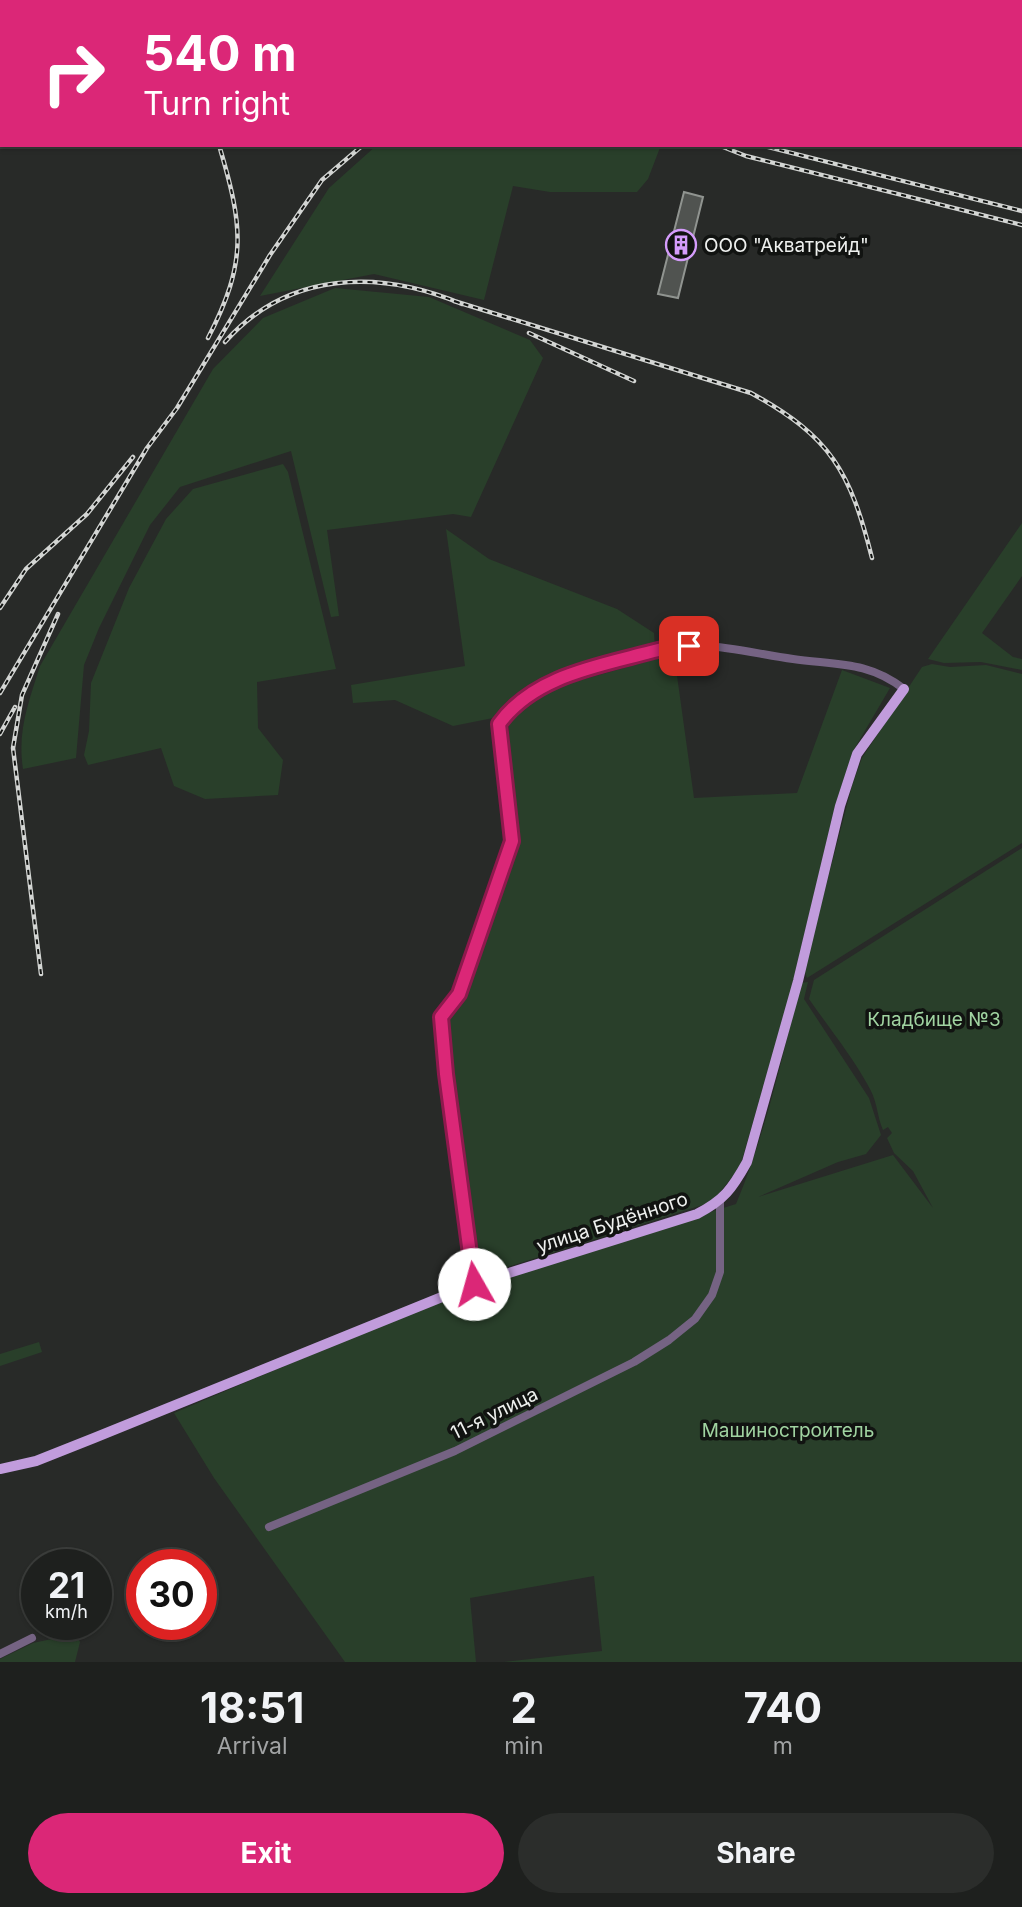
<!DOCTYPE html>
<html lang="en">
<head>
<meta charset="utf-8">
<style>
  body { margin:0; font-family:Inter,sans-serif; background:#2b2d2b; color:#f1f3f6; height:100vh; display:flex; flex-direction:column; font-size:26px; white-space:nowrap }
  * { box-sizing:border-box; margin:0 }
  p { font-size:23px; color:#a1a3a4 }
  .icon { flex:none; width:38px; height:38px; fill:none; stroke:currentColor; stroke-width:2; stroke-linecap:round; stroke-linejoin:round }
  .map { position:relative; height:1662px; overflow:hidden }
  .panel { display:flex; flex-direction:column; background:#1e201e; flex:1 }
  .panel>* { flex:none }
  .hud { position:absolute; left:0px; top:0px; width:1022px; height:147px; box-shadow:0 2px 5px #0004,0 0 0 2px #3c3e3c; background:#db2777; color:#fff; overflow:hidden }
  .speed { position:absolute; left:21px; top:1549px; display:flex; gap:14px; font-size:35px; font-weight:700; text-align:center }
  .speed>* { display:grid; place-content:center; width:91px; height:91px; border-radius:50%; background:#1e201e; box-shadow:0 2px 5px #0004,0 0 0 2px #3c3e3c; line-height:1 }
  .speed small { font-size:18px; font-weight:400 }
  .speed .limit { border:10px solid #d22; background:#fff; color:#111 }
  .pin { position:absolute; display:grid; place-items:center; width:60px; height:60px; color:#fff; margin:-30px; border-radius:14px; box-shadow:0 4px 10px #0006 }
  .me { position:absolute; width:77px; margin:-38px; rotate:353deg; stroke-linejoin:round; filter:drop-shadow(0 0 5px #0008) }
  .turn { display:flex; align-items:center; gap:24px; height:147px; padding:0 28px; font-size:32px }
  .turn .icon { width:91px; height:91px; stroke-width:2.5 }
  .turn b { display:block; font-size:49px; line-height:60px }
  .eta { display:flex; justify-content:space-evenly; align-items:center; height:119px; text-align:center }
  .eta b { font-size:42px; font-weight:700; line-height:49px }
  .cta { display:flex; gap:14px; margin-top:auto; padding:14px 28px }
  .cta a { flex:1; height:80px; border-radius:42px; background:#db2777; color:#fff; font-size:28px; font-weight:700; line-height:80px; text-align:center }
  .cta a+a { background:#2b2d2b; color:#f1f3f6 }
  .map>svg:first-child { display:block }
  .green { fill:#293f2a }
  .building { fill:#505350; stroke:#909490; stroke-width:2 }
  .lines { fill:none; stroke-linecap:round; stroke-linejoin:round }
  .minor { stroke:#756383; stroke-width:8 }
  .major { stroke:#c19cdc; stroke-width:10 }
  .rail-casing { stroke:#d3d5d3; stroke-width:4.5 }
  .rail { stroke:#111311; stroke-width:2; stroke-dasharray:5; stroke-linecap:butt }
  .route-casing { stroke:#8e194d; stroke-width:18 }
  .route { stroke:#db2777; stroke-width:12 }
  .labels { text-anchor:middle; stroke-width:7; stroke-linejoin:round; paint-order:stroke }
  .poi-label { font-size:19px; fill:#eef0ee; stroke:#111311; text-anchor:start }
  .park-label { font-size:19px; fill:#a0d3a1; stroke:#111311 }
  .street-label { font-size:19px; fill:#eef0ee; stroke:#111311 }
</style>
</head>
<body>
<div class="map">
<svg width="1022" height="1662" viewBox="0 0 1022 1662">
  <rect width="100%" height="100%" fill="#282a28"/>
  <path class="green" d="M 641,0 L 1022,0 L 1020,44 L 1020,2 Z
    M 377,145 L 661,145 L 648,179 L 637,192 L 550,192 L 513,186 L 484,300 L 374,274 L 260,296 L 329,188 Z
    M 335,288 L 429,297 L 530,340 L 543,358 L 471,517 L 453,514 L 327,530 L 339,616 L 331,617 L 291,451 L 180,487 L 150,525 L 99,628 L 84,665 L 76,758 L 23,769 C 17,731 29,701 40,666 L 213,369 L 263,318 Z
    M 283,464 L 288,472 L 336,669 L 257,682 L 258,728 L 283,760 L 278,795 L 205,799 L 174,786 L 161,748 L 88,765 L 84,755 L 89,731 L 91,683 L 129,588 L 166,519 L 193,489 Z
    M 1022,523 L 1022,576 L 982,633 L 1013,657 L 1022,659 L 1022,670 L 981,662 L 944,663 L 928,659 Z
    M 446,529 L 489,559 L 617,609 L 654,633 L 655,648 L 565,670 L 515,698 L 493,718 L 453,726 L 395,700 L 353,703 L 351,685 L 465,666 Z
    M 674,654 L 694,798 L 797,793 L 842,670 L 890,688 L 853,751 L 835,806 L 791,990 L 740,1167 L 712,1202 L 495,1271 L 480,1265 L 446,1020 L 469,985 L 516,840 L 508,718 L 538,692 Z
    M 932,664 L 950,667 L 986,665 L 1022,674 L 1022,843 L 807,978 L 804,970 L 852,786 L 862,758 L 922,667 Z
    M 1022,848 L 1022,1662 L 504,1662 L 602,1651 L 594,1576 L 470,1598 L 476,1662 L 345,1662 L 214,1478 L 174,1413 L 472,1286 L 736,1204 C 766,1133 782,1057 801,983 L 808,982 L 804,999 L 869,1098 L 881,1135 L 866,1154 L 838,1162 L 758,1197 L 893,1155 L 933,1208 L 913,1171 L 894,1153 L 887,1138 L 892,1133 L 888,1127 L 883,1130 C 877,1117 878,1104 870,1089 C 853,1057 829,1028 809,999 L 814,980 Z
    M 39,1342 L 42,1352 L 0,1366 L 0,1354 Z
    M 75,1634 L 80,1642 L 75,1662 L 0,1662 L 0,1659 L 33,1643 Z"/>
  <path class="building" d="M 684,192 L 703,197 L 678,298 L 658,294 Z"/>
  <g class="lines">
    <path class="minor" d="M 474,1284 L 446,1074 L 441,1018 L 459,994 L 512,841 L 499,725 C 507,713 517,703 529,694 C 564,669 660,644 703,646 C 733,647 763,655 793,659 C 836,665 868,661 904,689
      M 269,1527 L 455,1451 L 634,1362 L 669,1340 L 695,1319 L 712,1295 L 720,1272 L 720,1202
      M 0,1654 L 32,1638"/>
    <path class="major" d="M 0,1469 L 36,1461 L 94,1438 L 474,1284 L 697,1214 C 724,1200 732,1189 747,1162 L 798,981 L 840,806 L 857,754 L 904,689"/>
    <g class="rail-casing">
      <path id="rail" d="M 171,0 L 172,2
        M 718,145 L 746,156 L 1022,225
        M 760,145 L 1022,211
        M 454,301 L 751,393 C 831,437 850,471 872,558
        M 529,333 L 634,381
        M 208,338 C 248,261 243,226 219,145
        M 225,342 C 288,271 379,269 462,304
        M 0,608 L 26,569 L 87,514 L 133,457
        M 0,693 L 147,448 L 177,408 L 270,255 L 322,180 L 363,145
        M 0,734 L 15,707
        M 41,974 L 13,748 L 22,695 L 58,614"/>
    </g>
    <use href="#rail" class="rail"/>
  </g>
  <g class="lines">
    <g class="route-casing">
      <path id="route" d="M 474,1284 L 446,1074 L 441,1017 L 459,994 L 512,841 L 499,724 C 529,682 583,669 631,657 C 650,652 669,646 689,646"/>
    </g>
    <use href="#route" class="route"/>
  </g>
  <defs>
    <g id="building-ring" transform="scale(1.575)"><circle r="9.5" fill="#111311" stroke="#d49cfb" stroke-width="1.5"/><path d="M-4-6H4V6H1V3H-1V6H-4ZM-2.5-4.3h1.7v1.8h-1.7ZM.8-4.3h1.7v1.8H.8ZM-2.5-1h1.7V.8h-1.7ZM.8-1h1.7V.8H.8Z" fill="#d49cfb"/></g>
  </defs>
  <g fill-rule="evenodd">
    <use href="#building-ring" x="681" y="245"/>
  </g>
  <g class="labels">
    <g class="poi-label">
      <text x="704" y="252">ООО "Акватрейд"</text>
    </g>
    <g class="park-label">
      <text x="934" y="1026">Кладбище №3</text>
      <text x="788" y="1437">Машиностроитель</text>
    </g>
    <g class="street-label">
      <text transform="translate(612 1222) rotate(-18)" y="7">улица Будённого</text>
      <text transform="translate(494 1413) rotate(-26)" y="7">11-я улица</text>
    </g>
  </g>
</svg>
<div class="speed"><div>21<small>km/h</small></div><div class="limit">30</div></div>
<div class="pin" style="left:689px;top:646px;background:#d93025"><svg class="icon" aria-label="arrive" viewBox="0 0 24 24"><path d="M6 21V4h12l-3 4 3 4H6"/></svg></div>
<svg class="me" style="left:474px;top:1284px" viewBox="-20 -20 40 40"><circle r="19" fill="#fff"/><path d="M0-13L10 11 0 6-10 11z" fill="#db2777"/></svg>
<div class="hud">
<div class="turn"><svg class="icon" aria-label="right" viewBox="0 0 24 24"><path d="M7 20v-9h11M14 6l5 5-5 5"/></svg><div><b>540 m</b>Turn right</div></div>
</div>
</div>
<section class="panel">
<div class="eta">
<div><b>18:51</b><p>Arrival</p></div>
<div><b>2</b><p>min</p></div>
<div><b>740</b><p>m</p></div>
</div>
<div class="cta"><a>Exit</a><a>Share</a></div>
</section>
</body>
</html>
